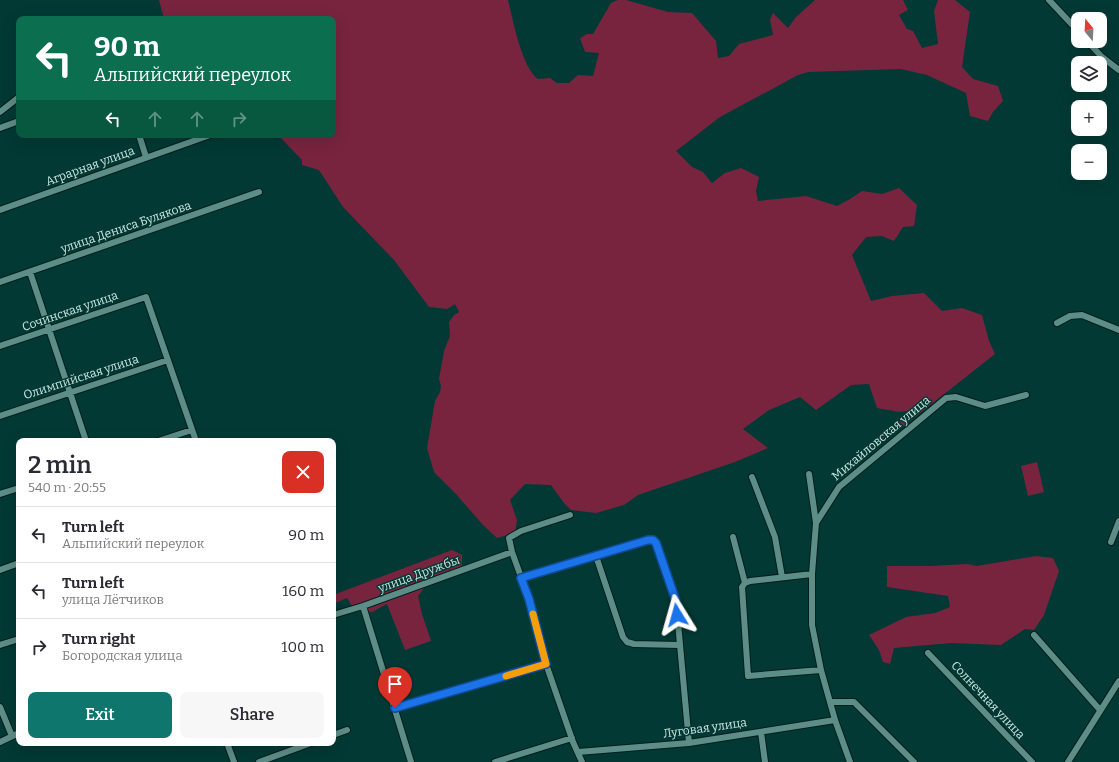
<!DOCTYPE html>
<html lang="en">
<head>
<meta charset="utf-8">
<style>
  body { margin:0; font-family:Bitter,serif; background:#f7f7f7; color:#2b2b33; height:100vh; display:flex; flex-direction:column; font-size:15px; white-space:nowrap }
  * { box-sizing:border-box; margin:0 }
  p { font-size:13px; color:#7c7c81 }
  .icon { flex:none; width:22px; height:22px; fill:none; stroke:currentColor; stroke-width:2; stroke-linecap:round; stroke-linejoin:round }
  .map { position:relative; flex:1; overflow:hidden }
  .drawer { position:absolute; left:16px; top:438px; width:320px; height:308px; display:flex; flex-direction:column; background:#fff; border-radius:8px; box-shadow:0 4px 16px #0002 }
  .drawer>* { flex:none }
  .banner { position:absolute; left:16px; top:16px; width:320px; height:122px; border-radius:8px; box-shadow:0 4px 16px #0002; background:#0b6e4f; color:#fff; overflow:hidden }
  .needle { width:26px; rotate:342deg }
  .tools { position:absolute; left:1071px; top:12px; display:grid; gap:8px }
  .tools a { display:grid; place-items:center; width:36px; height:36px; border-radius:8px; background:#fff; box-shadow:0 4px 16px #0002; font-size:20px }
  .pin { position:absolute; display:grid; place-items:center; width:34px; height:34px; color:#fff; margin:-41px -17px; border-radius:50% 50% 50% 0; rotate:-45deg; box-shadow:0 0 4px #0007 }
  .pin .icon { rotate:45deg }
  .me { position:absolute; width:44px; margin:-22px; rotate:352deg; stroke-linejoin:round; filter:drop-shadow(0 0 3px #0008) }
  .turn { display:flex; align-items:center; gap:14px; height:84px; padding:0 12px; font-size:18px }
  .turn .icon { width:52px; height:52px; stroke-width:2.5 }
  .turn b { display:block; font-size:28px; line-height:34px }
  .lanes { display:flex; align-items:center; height:38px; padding:0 12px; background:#0003; justify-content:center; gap:20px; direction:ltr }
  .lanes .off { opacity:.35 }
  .round { display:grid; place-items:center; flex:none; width:42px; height:42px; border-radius:8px; background:#f7f7f7 }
  .head { display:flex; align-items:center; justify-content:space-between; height:68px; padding:0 12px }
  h1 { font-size:24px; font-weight:600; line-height:30px }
  .primary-button { display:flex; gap:8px; margin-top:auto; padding:8px 12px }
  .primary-button a { flex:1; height:46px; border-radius:8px; background:#0f766e; color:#fff; font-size:16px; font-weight:600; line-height:46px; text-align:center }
  .primary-button a+a { background:#f7f7f7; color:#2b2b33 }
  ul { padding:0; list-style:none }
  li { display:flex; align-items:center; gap:12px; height:56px; padding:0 12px; border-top:1px solid #e1e1e2 }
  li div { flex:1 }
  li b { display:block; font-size:15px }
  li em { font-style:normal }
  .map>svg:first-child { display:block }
  .green { fill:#78243f }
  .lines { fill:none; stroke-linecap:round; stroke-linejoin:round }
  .minor-casing { stroke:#041d1a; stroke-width:8 }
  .minor { stroke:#5c8d86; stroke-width:6 }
  .route-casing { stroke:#114b97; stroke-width:10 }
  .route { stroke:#1a73e8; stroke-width:7 }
  .slow { stroke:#f59e0b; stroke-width:7 }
  .labels { text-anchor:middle; stroke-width:3; stroke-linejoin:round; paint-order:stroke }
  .street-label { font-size:12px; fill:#cde6e2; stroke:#023934 }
</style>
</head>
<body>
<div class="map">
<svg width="1119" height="762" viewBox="0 0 1119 762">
  <rect width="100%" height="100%" fill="#023934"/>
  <path class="green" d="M 159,0 L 508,0 C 513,20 522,68 538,79 L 550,78 L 557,83 L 569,83 L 578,75 L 593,76 L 599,53 L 585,52 L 580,38 L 587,34 L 593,34 L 611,3 L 618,0 L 626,0 L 668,12 L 692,13 L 716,41 L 718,58 L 729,56 L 739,44 L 773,35 L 770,20 L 773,13 L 788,28 L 796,17 L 815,0 L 903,0 L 908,10 L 899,15 L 907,29 L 913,31 L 922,48 L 938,44 L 934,11 L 938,0 L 955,0 L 970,12 L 962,67 L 973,79 L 998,86 L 1003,101 L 993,112 L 988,121 L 970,116 L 966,93 L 927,75 L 901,69 L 808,72 L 798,75 L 720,117 L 676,151 L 692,167 L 703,172 L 712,183 L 725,173 L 741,168 L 759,177 L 756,191 L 758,201 L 806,196 L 837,206 L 850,199 L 862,191 L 882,194 L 899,188 L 917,205 L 914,226 L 903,227 L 894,241 L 882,236 L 866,237 L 852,255 L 871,301 L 892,296 L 924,293 L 942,311 L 962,308 L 982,315 L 989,341 L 995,354 L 873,450 L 869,446 L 915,410 L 899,412 L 877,408 L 869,384 L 851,385 L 816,410 L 800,397 L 769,410 L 743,429 L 768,448 L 735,462 L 638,495 L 624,505 L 596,513 L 571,510 L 564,503 L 551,485 L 525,484 L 510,500 L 517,520 L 515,533 L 497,538 L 483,525 L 456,494 L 434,472 L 427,448 L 435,401 L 440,392 L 441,386 L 439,379 L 444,351 L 450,336 L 449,322 L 454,315 L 459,312 L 455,304 L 447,309 L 429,307 L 394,260 L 343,207 L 319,170 L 302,165 L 302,160 L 278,135 L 333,135 L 333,19 L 164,19 Z
    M 1037,462 L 1044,492 L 1028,496 L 1021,466 Z
    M 452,550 L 462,555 L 462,572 L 425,587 L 418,596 L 422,614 L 431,641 L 405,650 L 387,604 L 372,612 L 355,611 L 347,598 L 333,604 L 333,595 Z
    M 1036,556 L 1053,558 L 1059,571 L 1044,615 L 1034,630 L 1025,629 L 1001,645 L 951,643 L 894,648 L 890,664 L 883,662 L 879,650 L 869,635 L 906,617 L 935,613 L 950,607 L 948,596 L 887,587 L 887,566 L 930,566 L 967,564 L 977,566 Z"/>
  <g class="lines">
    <g class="minor-casing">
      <path id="minor" d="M 1049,0 L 1078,31
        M 1087,41 L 1102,57 L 1119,70
        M 0,112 L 19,97
        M 0,128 L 19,121
        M 139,135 L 146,157
        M 0,210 L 210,135
        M 30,272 L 86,441
        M 0,282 L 259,192
        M 1057,323 L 1070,316 L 1082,315 L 1119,330
        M 0,346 L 146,297 L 196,441
        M 0,416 L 168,360
        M 158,441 L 192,430
        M 809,474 L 816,523
        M 752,477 L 775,537 L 782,577
        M 0,494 L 19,488
        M 570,515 L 521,531 L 509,538 L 512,552 L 529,599 L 546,664 L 573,742 L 582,762
        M 733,537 L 745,583
        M 1111,542 L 1119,521
        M 596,556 L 623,637 L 627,642 L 634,644 L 679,645
        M 0,570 L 19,563
        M 521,578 L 648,540 L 653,540 L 656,543 L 676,601 L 689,743
        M 745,583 L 742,587 L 748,676 L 821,670
        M 745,583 L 750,581 L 812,574
        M 363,606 L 411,762
        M 333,615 L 363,606 L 512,552
        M 1034,635 L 1100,710
        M 0,645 L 19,639
        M 928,653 L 1032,762
        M 831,702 L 854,702 L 914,762
        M 0,707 L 12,736
        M 395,709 L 546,664
        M 761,732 L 765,762
        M 333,735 L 347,730
        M 0,742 L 19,733
        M 227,743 L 234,762
        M 578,752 L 689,743 L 835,720
        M 259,762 L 311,743
        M 495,762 L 572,738
        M 850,762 L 835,720 L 821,670 L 812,625 L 812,574 L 816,523 L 839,487 L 946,398 L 956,397 L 985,406 L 1026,395
        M 1068,762 L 1119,681"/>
    </g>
    <use href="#minor" class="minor"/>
  </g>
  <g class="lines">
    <g class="route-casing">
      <path id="route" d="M 395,708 L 546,664 L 529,599 L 521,578 L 648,540 L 653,540 L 656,543 L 676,601 L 677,615"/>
    </g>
    <use href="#route" class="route"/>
    <path class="slow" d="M 506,676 L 546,664 L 533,614"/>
  </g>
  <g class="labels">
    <g class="street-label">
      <text transform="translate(90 166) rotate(-20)" y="4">Аграрная улица</text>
      <text transform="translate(126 227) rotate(-19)" y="4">улица Дениса Булякова</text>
      <text transform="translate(70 311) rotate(-19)" y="4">Сочинская улица</text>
      <text transform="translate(81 377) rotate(-18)" y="4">Олимпийская улица</text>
      <text transform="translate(881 438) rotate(-40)" y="4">Михайловская улица</text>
      <text transform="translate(419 574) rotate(-20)" y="4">улица Дружбы</text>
      <text transform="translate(988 700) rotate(47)" y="4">Солнечная улица</text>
      <text transform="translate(705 728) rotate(-8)" y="4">Луговая улица</text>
    </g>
  </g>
</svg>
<div class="tools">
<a><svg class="needle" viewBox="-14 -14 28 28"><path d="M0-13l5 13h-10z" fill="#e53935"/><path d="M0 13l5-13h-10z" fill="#7c7c81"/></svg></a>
<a><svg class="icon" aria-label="layers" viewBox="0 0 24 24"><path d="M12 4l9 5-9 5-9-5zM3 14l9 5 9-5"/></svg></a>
<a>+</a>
<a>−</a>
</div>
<div class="pin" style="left:395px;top:708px;background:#d93025"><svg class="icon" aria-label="arrive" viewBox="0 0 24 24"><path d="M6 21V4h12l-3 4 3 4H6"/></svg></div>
<svg class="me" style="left:677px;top:615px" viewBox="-20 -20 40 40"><path d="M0-17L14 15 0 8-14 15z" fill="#1a73e8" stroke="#fff" stroke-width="4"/></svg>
<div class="banner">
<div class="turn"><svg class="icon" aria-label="left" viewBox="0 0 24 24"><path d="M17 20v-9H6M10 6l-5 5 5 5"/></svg><div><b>90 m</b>Альпийский переулок</div></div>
<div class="lanes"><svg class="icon" aria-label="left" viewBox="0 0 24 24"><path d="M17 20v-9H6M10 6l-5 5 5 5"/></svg><svg class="icon off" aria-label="ahead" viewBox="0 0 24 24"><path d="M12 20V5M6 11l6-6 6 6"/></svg><svg class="icon off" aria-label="ahead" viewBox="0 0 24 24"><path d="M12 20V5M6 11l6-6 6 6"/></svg><svg class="icon off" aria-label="right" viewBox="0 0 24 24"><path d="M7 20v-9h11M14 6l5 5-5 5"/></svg></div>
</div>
<section class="drawer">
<div class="head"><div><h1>2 min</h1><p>540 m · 20:55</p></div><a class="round" style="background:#d93025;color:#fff"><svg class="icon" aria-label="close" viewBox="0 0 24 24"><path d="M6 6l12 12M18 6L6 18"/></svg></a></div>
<ul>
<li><svg class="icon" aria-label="left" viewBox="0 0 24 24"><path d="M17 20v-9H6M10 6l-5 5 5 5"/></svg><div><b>Turn left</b><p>Альпийский переулок</p></div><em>90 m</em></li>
<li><svg class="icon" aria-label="left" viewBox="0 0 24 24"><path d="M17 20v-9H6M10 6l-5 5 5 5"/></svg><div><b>Turn left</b><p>улица Лётчиков</p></div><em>160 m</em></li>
<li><svg class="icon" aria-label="right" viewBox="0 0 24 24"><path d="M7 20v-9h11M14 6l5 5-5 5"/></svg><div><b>Turn right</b><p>Богородская улица</p></div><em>100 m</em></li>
</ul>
<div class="primary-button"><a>Exit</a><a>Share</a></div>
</section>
</div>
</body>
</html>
